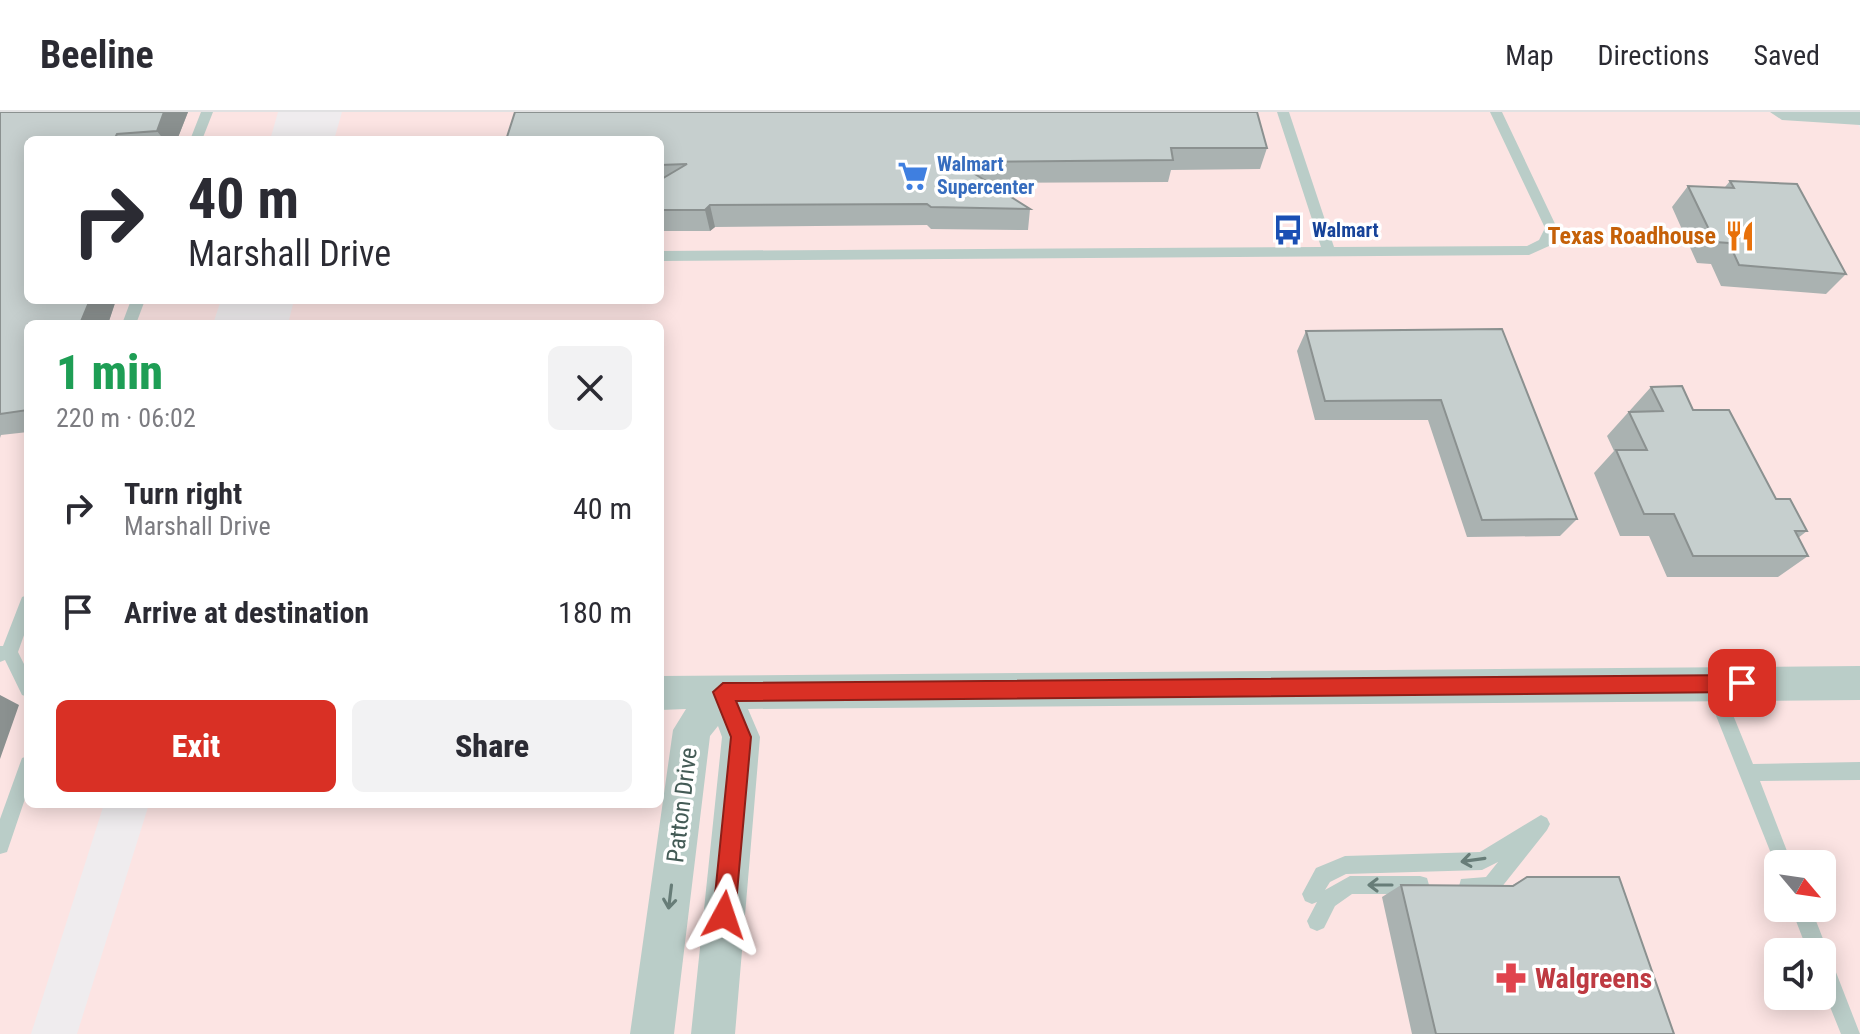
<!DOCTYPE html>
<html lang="en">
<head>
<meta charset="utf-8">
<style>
  body { margin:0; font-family:"Roboto Condensed",sans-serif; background:#f2f2f3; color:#2b2b33; height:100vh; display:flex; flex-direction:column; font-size:30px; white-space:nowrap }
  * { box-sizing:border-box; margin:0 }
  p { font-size:26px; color:#7c7c81 }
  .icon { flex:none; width:44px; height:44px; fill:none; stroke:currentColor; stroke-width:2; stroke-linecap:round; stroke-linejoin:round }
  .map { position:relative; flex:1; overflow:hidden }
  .sheet { position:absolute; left:24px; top:208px; width:640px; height:488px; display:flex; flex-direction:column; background:#fff; border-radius:12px; box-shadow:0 4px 20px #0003 }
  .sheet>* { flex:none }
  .top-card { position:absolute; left:24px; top:24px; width:640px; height:168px; border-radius:12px; box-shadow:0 4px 20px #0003; background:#fff; color:#2b2b33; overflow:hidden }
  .needle { width:52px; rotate:119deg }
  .fabs { position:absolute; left:1764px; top:738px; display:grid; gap:16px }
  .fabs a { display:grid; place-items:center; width:72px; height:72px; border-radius:12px; background:#fff; box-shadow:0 4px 20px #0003; font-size:40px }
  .pin { position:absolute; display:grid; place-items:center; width:68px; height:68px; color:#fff; margin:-34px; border-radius:16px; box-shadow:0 4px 12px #0006 }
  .me { position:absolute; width:88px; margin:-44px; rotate:5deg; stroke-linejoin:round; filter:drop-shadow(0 0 6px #0008) }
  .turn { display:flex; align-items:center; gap:28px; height:168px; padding:0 32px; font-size:36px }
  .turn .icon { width:104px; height:104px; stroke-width:2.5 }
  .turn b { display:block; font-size:56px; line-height:68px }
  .round { display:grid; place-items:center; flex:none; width:84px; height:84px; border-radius:12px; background:#f2f2f3 }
  .overview { display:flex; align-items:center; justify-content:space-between; height:136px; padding:0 32px }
  h1 { font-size:48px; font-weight:800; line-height:60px; color:#1e9e55 }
  .primary-button { display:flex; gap:16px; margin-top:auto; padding:16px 32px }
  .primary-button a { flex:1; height:92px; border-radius:12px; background:#d93025; color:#fff; font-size:32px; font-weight:800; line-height:92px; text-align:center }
  .primary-button a+a { background:#f2f2f3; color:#2b2b33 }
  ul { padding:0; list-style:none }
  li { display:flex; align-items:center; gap:24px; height:104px; padding:0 32px }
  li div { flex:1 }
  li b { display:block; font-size:30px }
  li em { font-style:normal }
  header { display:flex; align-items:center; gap:48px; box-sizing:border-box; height:112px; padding:0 40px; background:#fff; border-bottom:2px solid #e1e1e2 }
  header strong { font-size:38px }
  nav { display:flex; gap:44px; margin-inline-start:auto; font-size:28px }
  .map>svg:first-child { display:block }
  .commercial { fill:#fce4e3; fill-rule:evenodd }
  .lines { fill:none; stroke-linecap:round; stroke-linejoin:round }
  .service { fill:#bacdc8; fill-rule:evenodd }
  .minor { fill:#bacdc8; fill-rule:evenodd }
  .wall { fill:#aab2b1 }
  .shaded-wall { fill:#8b9190 }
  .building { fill:#c6cfce; stroke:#8b9190; stroke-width:2 }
  .oneway { stroke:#677d78 }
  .route { fill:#d93025; stroke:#8d1f18; stroke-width:2 }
  .labels { text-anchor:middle; stroke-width:7; stroke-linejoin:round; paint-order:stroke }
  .far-shop-label { font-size:20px; font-weight:bold; fill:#366cbe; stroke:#fff; text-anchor:start }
  .far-transit-label { font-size:20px; font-weight:bold; fill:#164399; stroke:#fff; text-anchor:start }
  .food-label { font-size:24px; font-weight:bold; fill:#c56008; stroke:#fff; text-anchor:end }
  .street-label { font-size:24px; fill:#445b56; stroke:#fff }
  .near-health-label { font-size:28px; font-weight:bold; fill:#be3a42; stroke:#fff; text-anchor:start }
</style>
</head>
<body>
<header>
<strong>Beeline</strong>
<nav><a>Map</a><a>Directions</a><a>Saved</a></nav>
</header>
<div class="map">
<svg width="1860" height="922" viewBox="0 0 1860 922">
  <rect width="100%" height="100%" fill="#efecee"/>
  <path class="commercial" d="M 0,0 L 278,0 L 270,28 L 28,28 L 28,188 L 221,188 L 213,212 L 28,212 L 28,692 L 104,692 L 31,922 L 0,922 Z
    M 342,0 L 1850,0 L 1860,16 L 1860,922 L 77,922 L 149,692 L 660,692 L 660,212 L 288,212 L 294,188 L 660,188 L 660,28 L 334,28 ZM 1778,752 L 1822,752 L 1822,796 L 1778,796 ZM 1778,840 L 1822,840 L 1822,884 L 1778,884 Z"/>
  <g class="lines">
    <path class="service" d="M 201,0 L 213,0 L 202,28 L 190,28 Z
      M 1277,0 L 1289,0 L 1334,135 L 1527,134 L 1539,128 L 1545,116 L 1490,0 L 1502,0 L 1557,116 L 1549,134 L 1529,143 L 660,149 L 660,139 L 1321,135 Z
      M 131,188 L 145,188 L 136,212 L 122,212 Z
      M 28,483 L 28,512 L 18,540 L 28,560 L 28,585 L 22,583 L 5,548 L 0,550 L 0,534 L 3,534 L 22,485 Z
      M 1712,563 L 1718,566 L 1753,652 L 1860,650 L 1860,668 L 1760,669 L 1792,752 L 1778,752 L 1778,759 L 1703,571 L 1706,566 Z
      M 28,644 L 28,678 L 7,740 L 0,742 L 0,707 L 22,646 Z
      M 1541,703 L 1547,706 L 1550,712 L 1547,718 L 1497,781 C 1486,785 1472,785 1461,781 L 1459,774 L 1461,767 L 1486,765 L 1498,750 L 1482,758 L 1346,762 L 1330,770 L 1325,778 L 1350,764 L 1420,764 L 1427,766 L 1429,773 L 1427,780 L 1420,782 L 1352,782 L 1335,794 L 1324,816 L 1317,819 L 1310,816 L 1307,809 L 1317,790 L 1312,792 L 1305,789 L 1302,782 L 1316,756 L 1345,744 L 1480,740 Z
      M 1791,796 L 1811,796 L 1860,922 L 1841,922 L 1822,875 L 1822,840 L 1808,840 Z"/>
    <path class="minor" d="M 1770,0 L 1860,0 L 1860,13 L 1782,8 Z
      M 1860,554 L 1860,588 L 748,597 L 760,625 L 735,922 L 691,922 L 722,625 L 718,614 L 710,624 L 674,922 L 630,922 L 673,618 L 686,597 L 660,598 L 660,564 Z"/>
  </g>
  <path class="wall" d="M 0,0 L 188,0 L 177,28 L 28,28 L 116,188 L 108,212 L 28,212 L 28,320 L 1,323 L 0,326 Z
    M 660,28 L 1267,36 L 1260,57 L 1171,58 L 1168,70 L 989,71 L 1030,97 L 1028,118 L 931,117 L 927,113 L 715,115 L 710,119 L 660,119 Z
    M 1730,69 L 1846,162 L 1826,182 L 1721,174 L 1711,152 L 1697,151 L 1672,95 L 1688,74 L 1725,75 Z
    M 1502,217 L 1577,407 L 1560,424 L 1467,425 L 1428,308 L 1315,308 L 1297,239 L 1306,219 Z
    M 1651,275 L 1693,298 L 1807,419 L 1798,426 L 1808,444 L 1778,465 L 1667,465 L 1649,424 L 1620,424 L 1594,361 L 1614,339 L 1607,324 Z
    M 1527,765 L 1674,922 L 1412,922 L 1382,785 L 1401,773 L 1511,774 Z"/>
  <path class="shaded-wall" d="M 164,0 L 188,0 L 177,28 L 164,28 L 157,19 Z
    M 710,93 L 715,115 L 710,119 L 705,98 Z
    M 90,188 L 116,188 L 108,212 L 80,212 Z
    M 0,583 L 19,593 L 0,647 Z"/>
  <path class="building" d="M 0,0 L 164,0 L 157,19 L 117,22 L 114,28 L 28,28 L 28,188 L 90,188 L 80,212 L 28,212 L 28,298 L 0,302 Z
    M 515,0 L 1257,0 L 1267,36 L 1171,36 L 1173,48 L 956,50 L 1030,97 L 931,95 L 927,92 L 710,93 L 705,98 L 660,98 L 660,68 L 687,52 L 660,53 L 660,28 L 506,28 Z
    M 1730,69 L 1797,72 L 1846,162 L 1739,153 L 1729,131 L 1715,130 L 1688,74 L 1734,76 Z
    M 1502,217 L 1577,407 L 1482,408 L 1441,288 L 1325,289 L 1306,219 Z
    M 1682,274 L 1693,298 L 1729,298 L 1776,387 L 1790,387 L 1807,419 L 1795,419 L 1808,444 L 1693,444 L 1674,402 L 1644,402 L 1616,338 L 1647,338 L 1629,300 L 1663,299 L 1651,275 Z
    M 1527,765 L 1619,765 L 1674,922 L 1436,922 L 1401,773 L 1513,774 Z"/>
  <defs><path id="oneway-shaft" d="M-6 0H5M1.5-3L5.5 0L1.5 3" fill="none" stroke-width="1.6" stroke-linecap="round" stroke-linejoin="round" transform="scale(2)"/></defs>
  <g class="oneway">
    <use href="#oneway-shaft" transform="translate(1473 748) rotate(172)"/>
    <use href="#oneway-shaft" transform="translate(1380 773) rotate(-180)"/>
    <use href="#oneway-shaft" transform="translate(670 785) rotate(97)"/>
  </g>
  <path class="route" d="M 1742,563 L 1751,571 L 1742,580 L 736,589 L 751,625 L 735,803 L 732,811 L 724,814 L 717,811 L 713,803 L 731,625 L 713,580 L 723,571 Z"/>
  <defs>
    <g id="supermarket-bare" transform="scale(2.4)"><path d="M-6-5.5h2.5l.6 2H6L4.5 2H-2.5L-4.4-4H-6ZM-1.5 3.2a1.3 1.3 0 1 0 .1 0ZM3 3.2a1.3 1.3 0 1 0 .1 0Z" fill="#3f7fe0" stroke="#fff" stroke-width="2.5" paint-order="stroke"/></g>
    <g id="bus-bare" transform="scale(2.4)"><path d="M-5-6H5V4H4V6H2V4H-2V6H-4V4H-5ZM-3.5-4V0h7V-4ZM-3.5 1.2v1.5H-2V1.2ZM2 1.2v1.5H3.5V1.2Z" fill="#1a4fb4" stroke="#fff" stroke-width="2.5" paint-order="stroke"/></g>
    <g id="restaurant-bare" transform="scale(2.4)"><path d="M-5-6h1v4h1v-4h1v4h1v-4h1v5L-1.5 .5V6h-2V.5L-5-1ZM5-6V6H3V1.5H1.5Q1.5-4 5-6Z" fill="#e8710a" stroke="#fff" stroke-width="2.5" paint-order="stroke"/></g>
    <g id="pharmacy-bare" transform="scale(2.4)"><path d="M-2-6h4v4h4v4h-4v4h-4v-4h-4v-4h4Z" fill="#e0444e" stroke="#fff" stroke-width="2.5" paint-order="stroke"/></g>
  </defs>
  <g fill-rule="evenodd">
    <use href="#supermarket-bare" x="913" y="64"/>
    <use href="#bus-bare" x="1288" y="118"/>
    <use href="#restaurant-bare" x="1740" y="124"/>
    <use href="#pharmacy-bare" x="1511" y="866"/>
  </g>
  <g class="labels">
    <g class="far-shop-label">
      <text x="937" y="59">Walmart<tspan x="937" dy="23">Supercenter</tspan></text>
    </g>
    <g class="far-transit-label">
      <text x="1312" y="125">Walmart</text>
    </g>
    <g class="food-label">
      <text x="1716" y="132">Texas Roadhouse</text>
    </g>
    <g class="street-label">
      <text transform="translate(682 693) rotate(-83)" y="8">Patton Drive</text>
    </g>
    <g class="near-health-label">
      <text x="1535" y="876">Walgreens</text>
    </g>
  </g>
</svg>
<div class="fabs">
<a><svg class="needle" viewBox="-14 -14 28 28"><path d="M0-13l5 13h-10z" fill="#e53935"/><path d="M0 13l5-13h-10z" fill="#7c7c81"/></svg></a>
<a><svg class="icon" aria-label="sound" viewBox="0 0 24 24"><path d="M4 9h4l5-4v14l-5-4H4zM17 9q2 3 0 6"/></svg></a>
</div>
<div class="pin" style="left:1742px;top:571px;background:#d93025"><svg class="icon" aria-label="arrive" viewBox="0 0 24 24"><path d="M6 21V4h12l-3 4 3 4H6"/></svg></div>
<svg class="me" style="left:724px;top:803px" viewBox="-20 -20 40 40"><path d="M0-17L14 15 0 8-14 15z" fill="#d93025" stroke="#fff" stroke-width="4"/></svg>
<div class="top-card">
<div class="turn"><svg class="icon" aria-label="right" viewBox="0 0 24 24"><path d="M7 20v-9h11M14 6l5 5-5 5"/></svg><div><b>40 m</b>Marshall Drive</div></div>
</div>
<section class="sheet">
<div class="overview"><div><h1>1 min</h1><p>220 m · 06:02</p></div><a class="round"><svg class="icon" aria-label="close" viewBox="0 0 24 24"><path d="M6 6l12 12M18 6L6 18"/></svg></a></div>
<ul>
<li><svg class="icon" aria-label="right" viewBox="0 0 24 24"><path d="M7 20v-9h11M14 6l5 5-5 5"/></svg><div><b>Turn right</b><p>Marshall Drive</p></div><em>40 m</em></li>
<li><svg class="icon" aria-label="arrive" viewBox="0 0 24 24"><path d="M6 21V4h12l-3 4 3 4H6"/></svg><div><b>Arrive at destination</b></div><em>180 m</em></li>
</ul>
<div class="primary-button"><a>Exit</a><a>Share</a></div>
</section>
</div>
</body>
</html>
